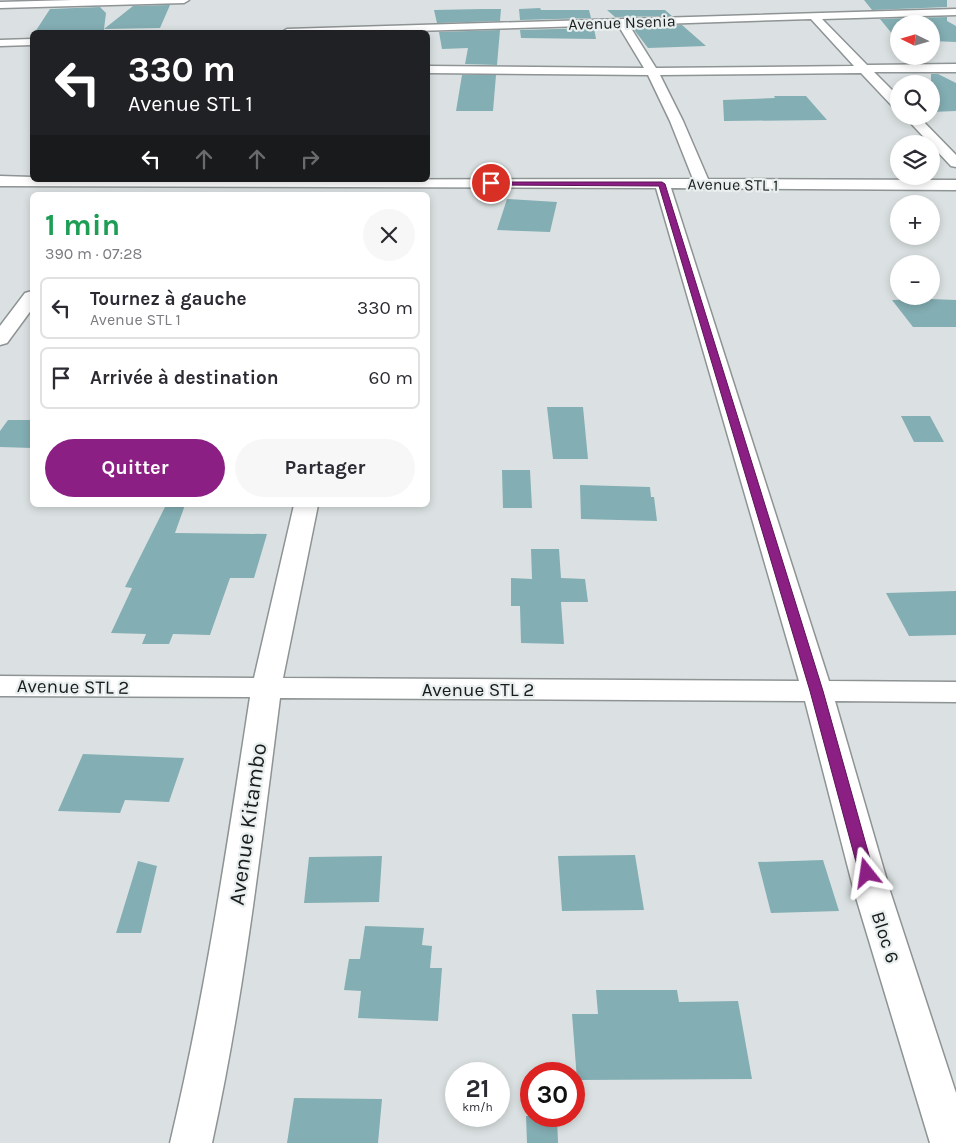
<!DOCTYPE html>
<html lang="fr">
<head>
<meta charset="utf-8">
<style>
  body { margin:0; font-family:Karla,sans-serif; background:#f7f7f7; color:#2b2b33; height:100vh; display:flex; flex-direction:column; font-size:19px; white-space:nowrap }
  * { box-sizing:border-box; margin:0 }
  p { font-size:16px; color:#7c7c81 }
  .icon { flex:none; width:28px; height:28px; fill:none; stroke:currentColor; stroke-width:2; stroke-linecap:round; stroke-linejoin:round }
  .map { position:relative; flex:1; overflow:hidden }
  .panel { position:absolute; left:30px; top:192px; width:400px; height:315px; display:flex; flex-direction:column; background:#fff; border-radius:8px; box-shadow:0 2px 8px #0003 }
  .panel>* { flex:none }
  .top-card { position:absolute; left:30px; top:30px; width:400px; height:152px; border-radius:8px; box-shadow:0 2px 8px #0003; background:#202124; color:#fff; overflow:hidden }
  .needle { width:32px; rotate:275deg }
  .tools { position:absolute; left:890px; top:15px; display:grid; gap:10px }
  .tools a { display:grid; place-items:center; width:50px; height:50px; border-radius:50%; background:#fff; box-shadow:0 2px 8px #0003; font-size:25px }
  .speed { position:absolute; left:445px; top:1062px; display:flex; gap:10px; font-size:25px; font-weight:700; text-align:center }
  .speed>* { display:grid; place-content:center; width:65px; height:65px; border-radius:50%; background:#fff; box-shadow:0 2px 8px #0003; line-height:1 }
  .speed small { font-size:12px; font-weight:400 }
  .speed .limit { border:8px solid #d22; background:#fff; color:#111 }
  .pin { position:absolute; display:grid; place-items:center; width:42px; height:42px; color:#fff; margin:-21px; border:2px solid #fff; border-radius:50%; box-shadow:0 1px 5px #0007 }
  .me { position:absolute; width:55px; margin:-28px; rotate:345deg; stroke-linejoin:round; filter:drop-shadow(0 0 4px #0008) }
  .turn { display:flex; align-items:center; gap:18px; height:105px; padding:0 15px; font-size:22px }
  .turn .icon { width:65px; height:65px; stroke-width:2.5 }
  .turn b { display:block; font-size:35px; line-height:42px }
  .lanes { display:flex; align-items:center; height:48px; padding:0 15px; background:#0003; justify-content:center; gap:25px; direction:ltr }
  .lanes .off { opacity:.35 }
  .round { display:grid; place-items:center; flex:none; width:52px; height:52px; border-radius:26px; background:#f7f7f7 }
  .summary { display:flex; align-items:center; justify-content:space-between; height:85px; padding:0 15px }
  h1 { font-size:30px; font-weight:700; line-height:38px; color:#1e9e55 }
  .action { display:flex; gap:10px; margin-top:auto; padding:10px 15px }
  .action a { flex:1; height:58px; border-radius:30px; background:#8b1f83; color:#fff; font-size:20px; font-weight:700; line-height:58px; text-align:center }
  .action a+a { background:#f7f7f7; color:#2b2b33 }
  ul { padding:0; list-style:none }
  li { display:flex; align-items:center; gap:15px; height:62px; margin:0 10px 8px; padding:0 5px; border:2px solid #e1e1e2; border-radius:8px }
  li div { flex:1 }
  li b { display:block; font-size:19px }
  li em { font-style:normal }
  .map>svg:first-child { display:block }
  .building { fill:#83aeb3 }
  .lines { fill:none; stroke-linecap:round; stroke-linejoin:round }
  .street-casing { stroke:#8e9394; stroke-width:3 }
  .street { fill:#fff; fill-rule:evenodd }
  .route { fill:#8b1f83; stroke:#5a1455 }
  .labels { text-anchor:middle; stroke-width:4.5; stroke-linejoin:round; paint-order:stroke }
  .far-street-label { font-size:16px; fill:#1a1c1c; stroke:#e9efef }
  .street-label { font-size:19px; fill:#1a1c1c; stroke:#e9efef }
  .near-street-label { font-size:22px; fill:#1a1c1c; stroke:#e9efef }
</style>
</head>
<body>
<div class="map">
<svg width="956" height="1143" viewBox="0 0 956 1143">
  <rect width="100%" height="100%" fill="#dbe1e2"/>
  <path class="building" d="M 864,0 L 947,0 L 947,7 L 872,10 Z
    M 170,5 L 160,28 L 104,29 L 104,32 L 35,32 L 50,9 L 100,7 L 106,13 L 104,29 L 133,6 Z
    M 540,8 L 541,10 L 589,10 L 591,18 L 520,20 L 519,9 Z
    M 483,9 L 501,9 L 500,21 L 437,23 L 434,10 Z
    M 607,10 L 665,10 L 672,16 L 615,17 Z
    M 947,17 L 947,21 L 956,26 L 956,42 L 931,41 L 931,24 L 899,24 L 898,41 L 880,19 Z
    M 682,25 L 706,46 L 648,48 L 632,27 Z
    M 594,28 L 596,39 L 521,38 L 520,30 Z
    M 500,30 L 497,65 L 465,64 L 468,48 L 442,49 L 439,32 Z
    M 931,74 L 938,74 L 956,83 L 956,111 L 931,112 Z
    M 462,75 L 496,75 L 493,111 L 456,111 Z
    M 774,96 L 806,96 L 827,120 L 724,121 L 723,100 L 775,98 Z
    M 507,199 L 557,202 L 550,232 L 497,230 Z
    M 930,299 L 956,300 L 956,327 L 913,327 L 892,300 Z
    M 547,407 L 583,407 L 588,459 L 553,459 Z
    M 901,416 L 930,416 L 944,442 L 914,442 Z
    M 8,420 L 32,420 L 32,448 L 0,447 L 0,431 Z
    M 502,470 L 530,470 L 532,508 L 503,508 Z
    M 580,485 L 650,487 L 651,497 L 654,497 L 657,521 L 581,519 Z
    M 166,505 L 185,505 L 175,533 L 267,534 L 254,578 L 230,578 L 210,635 L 173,634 L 169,644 L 142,644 L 146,634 L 111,633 L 132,588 L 125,587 Z
    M 531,549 L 559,549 L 561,578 L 585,579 L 588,602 L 561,602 L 564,644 L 521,643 L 520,606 L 511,606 L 511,578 L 532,579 Z
    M 956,591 L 956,635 L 909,636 L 886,593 Z
    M 83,754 L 184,758 L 169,802 L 125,800 L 120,813 L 58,811 Z
    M 635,855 L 644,910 L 562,911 L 558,856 Z
    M 382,856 L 379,902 L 304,903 L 309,857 Z
    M 823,860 L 839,911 L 771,913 L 758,862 Z
    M 138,861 L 157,866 L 141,933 L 116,933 Z
    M 365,926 L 424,928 L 422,945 L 432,946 L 430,968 L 442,968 L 438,1021 L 358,1018 L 361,991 L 344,990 L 349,959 L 360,959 Z
    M 596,990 L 677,990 L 679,1002 L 738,1001 L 752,1079 L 577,1080 L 572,1014 L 598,1014 Z
    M 294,1098 L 382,1099 L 378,1143 L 287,1143 Z
    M 526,1116 L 557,1116 L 558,1143 L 527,1143 Z"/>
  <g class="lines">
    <g class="street-casing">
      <path id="street" d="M 73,0 L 189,0 L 184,3 L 0,8 L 0,2 Z
        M 956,9 L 956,15 L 822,19 L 867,65 L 956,64 L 956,72 L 874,72 L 899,97 L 899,109 L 894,108 L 861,73 L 660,75 L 683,121 L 708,179 L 956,180 L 956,190 L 671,188 L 829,681 L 956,682 L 956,702 L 835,701 L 890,891 L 956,1093 L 956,1143 L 930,1143 L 854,891 L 805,701 L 280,698 C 261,847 244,996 212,1143 L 170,1143 C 205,996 227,847 250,697 L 0,696 L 0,676 L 254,678 L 294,505 L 318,505 L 283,678 L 799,681 L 656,188 L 0,186 L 0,176 L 32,177 L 32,180 L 693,179 L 670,121 L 648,75 L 428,73 L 428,66 L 644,68 L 618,25 L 379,32 L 282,32 L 287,29 ZM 811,19 L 854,66 L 656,68 L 629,25 Z
        M 32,39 L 32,45 L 0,46 L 0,40 Z
        M 904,116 L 918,116 L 956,155 L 956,167 L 951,166 Z
        M 32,291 L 32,309 L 7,343 L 0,345 L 0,326 L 25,293 Z"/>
    </g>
    <use href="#street" class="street"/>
  </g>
  <path class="route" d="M 489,182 L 662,182 L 665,184 L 823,691 L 874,873 L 872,877 L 867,879 L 861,877 L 859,873 L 810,691 L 659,186 L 491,185 L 488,183 Z"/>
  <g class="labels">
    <g class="far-street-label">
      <text transform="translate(622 22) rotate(-2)" y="6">Avenue Nsenia</text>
      <text transform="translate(733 184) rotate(1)" y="6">Avenue STL 1</text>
    </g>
    <g class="street-label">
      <text transform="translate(73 686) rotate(1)" y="7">Avenue STL 2</text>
      <text x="478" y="696">Avenue STL 2</text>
      <text transform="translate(886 937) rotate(72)" y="7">Bloc 6</text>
    </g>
    <g class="near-street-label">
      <text transform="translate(247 824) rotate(-82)" y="8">Avenue Kitambo</text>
    </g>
  </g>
</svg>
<div class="tools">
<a><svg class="needle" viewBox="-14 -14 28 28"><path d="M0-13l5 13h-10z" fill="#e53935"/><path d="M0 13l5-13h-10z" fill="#7c7c81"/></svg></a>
<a><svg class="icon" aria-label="search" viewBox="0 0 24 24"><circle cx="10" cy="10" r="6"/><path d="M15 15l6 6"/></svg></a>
<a><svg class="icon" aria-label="layers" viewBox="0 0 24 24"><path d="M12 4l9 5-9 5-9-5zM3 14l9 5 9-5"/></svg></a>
<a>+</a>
<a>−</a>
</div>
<div class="speed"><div>21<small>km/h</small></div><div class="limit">30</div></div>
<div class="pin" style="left:491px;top:183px;background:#d93025"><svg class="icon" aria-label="arrive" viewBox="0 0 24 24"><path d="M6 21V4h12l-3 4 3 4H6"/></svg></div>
<svg class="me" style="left:867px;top:873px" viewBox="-20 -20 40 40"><path d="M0-17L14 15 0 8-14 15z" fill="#8b1f83" stroke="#fff" stroke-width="4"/></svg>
<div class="top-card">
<div class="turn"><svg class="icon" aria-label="left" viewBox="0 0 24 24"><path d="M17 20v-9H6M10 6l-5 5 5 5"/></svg><div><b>330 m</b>Avenue STL 1</div></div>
<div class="lanes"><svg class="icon" aria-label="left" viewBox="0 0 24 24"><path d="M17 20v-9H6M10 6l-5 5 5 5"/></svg><svg class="icon off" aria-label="ahead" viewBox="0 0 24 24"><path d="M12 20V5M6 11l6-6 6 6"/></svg><svg class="icon off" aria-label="ahead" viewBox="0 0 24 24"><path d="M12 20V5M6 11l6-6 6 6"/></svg><svg class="icon off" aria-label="right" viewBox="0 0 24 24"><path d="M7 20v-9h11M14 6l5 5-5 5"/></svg></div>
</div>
<section class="panel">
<div class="summary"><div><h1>1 min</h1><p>390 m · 07:28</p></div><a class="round"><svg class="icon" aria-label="close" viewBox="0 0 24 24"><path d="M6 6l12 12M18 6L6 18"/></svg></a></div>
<ul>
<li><svg class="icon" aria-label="left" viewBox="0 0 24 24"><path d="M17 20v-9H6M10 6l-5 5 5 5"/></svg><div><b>Tournez à gauche</b><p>Avenue STL 1</p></div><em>330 m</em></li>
<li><svg class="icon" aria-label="arrive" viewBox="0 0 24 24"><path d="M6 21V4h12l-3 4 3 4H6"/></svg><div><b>Arrivée à destination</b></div><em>60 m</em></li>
</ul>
<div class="action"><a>Quitter</a><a>Partager</a></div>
</section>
</div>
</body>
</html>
